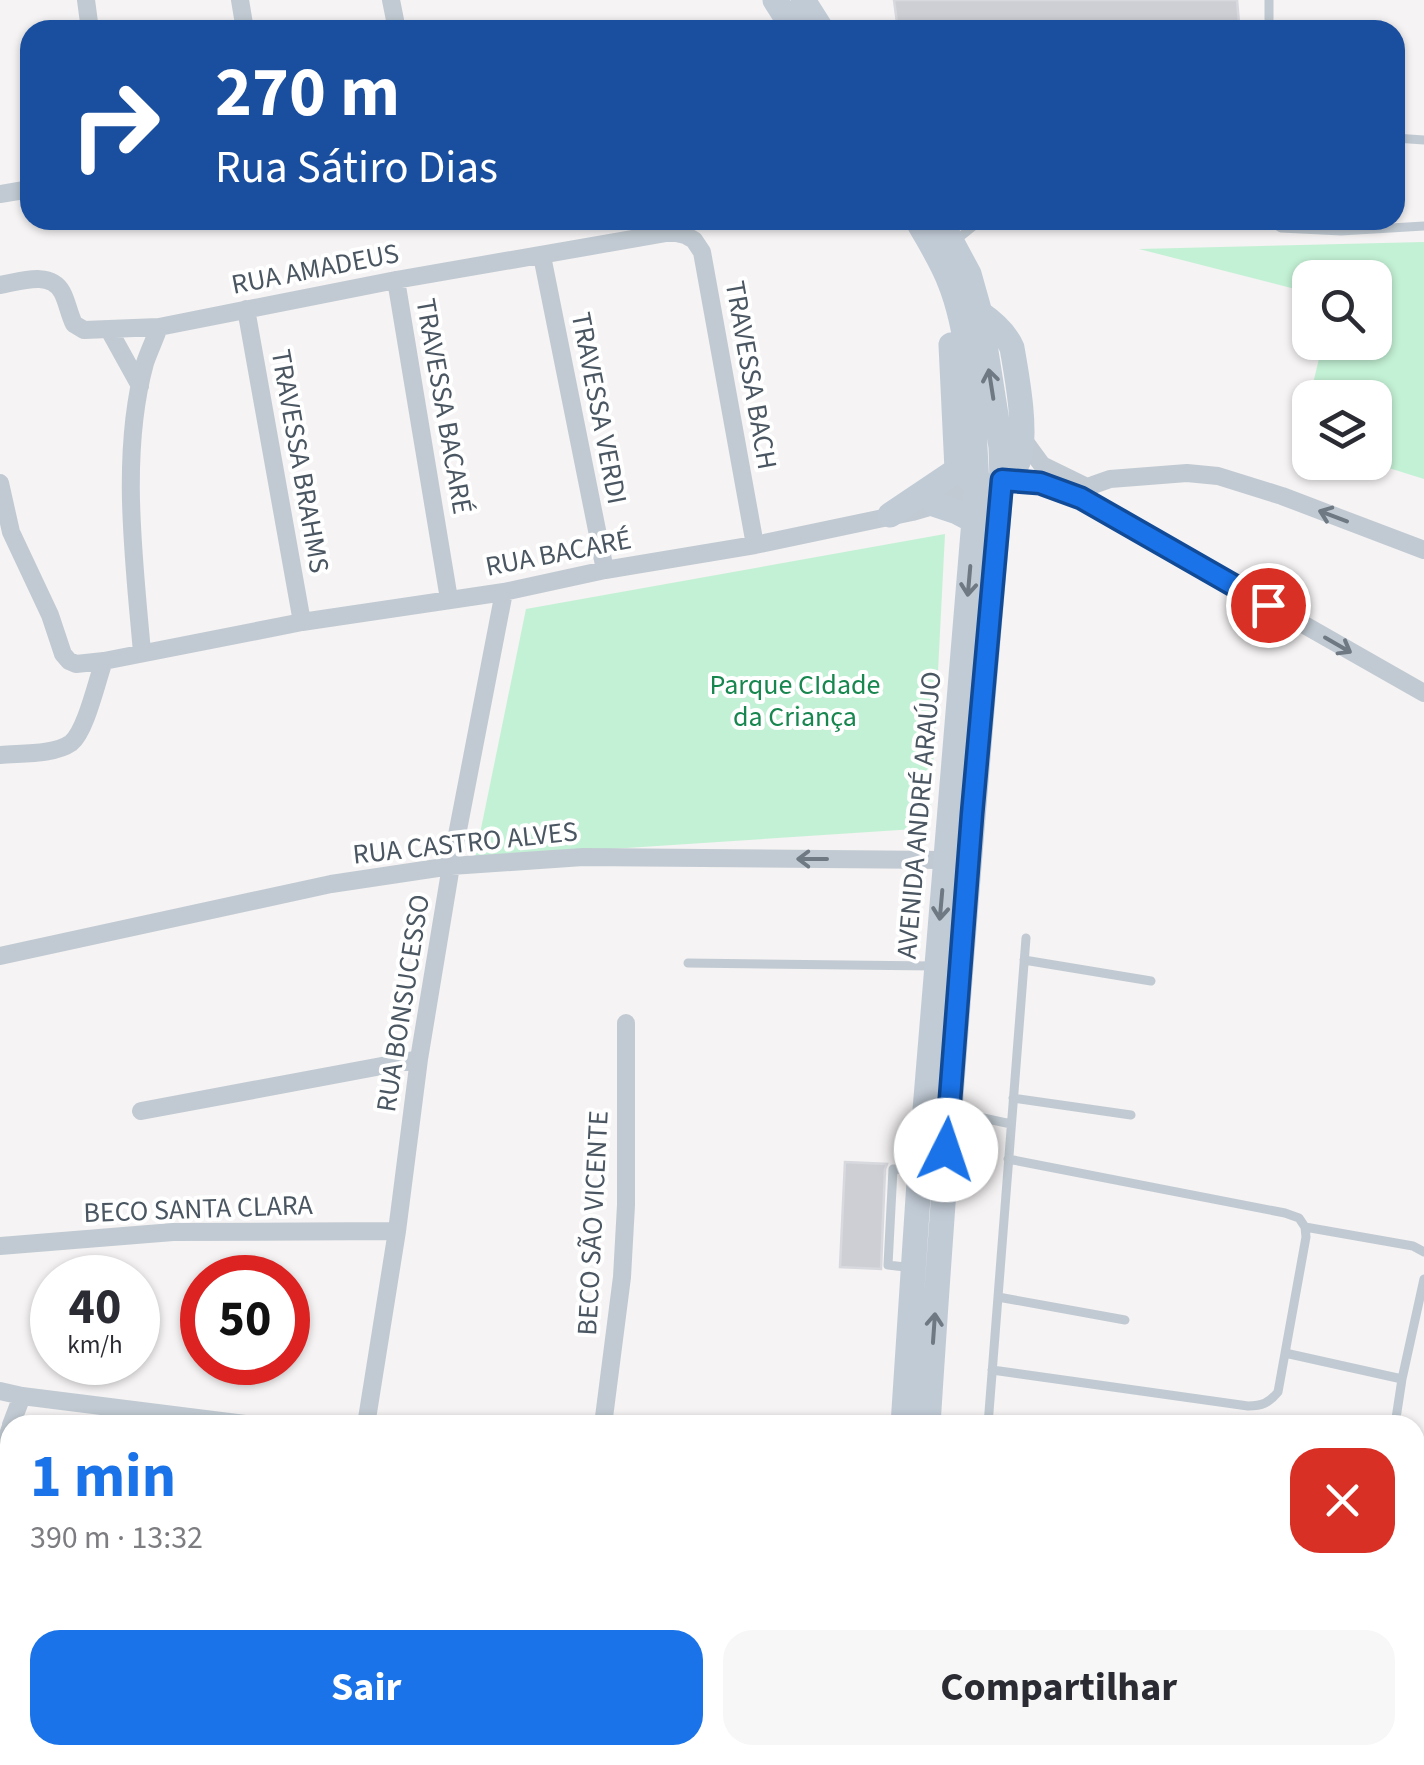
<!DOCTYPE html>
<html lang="pt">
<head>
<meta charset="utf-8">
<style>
  body { margin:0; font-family:"Source Sans 3",sans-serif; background:#f7f7f7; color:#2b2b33; height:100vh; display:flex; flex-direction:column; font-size:38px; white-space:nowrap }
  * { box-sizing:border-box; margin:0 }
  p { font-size:32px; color:#7c7c81 }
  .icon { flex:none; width:55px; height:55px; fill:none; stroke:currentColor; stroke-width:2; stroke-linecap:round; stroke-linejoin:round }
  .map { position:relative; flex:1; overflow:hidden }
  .panel { position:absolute; left:0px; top:1415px; width:1425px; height:350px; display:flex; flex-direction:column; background:#fff; border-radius:30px 30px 0 0; box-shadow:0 2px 8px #0004 }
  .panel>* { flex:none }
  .banner { position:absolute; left:20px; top:20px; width:1385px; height:210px; border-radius:30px; box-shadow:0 2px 8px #0004; background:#1a4fa0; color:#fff; overflow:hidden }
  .controls { position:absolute; left:1292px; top:260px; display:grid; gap:20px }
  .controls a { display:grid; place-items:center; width:100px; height:100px; border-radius:20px; background:#fff; box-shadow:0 2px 8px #0004; font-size:50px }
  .speed { position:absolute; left:30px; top:1255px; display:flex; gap:20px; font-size:50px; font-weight:700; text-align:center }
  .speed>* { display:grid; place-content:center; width:130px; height:130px; border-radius:50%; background:#fff; box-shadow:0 2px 8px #0004; line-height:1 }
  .speed small { font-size:25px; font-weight:400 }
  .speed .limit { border:15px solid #d22; background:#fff; color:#111 }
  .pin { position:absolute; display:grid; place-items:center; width:85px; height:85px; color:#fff; margin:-42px; border:5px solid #fff; border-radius:50%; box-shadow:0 2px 10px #0007 }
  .me { position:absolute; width:110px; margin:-55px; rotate:4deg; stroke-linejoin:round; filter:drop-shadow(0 0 8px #0008) }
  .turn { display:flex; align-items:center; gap:35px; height:210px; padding:0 30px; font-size:45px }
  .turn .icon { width:130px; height:130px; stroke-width:2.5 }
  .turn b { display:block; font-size:70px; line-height:85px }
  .round { display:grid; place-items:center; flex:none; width:105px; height:105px; border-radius:30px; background:#f7f7f7 }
  .head { display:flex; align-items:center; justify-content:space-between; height:170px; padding:0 30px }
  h1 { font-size:60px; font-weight:700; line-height:75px; color:#1a73e8 }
  .button { display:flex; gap:20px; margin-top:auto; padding:20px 30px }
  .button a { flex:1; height:115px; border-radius:30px; background:#1a73e8; color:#fff; font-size:40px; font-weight:700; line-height:115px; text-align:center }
  .button a+a { background:#f7f7f7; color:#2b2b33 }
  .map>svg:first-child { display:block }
  .green { fill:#c3f1d5 }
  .building { fill:#cdcfd5; stroke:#d7d9de; stroke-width:2.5 }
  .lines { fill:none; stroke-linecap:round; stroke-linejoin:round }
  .lane { stroke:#c1cad2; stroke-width:9 }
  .street { stroke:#c1cad2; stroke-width:18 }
  .secondary { stroke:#c1cbd6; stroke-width:25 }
  .oneway { stroke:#6e7984 }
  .oneway2 { stroke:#6e7983 }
  .route-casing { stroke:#114b97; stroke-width:25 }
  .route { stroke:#1a73e8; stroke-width:18 }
  .labels { text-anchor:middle; stroke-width:8; stroke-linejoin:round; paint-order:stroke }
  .street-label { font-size:28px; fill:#4a5661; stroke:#fff }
  .park-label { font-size:28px; fill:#17864f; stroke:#fff }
</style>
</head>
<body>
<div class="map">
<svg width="1424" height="1765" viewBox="0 0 1424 1765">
  <rect width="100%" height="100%" fill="#f5f3f3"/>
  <path class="green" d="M 1424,242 L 1424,479 L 1373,463 L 1375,398 L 1310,398 L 1310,441 L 1300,438 L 1322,346 L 1320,343 L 1375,342 L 1375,278 L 1310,278 L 1310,316 L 1299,290 L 1139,249 Z
    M 945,534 L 930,828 L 475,858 L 526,609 Z"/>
  <path class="building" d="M 894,0 L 1237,0 L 1239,23 L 1178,30 L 898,30 Z
    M 845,1162 L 887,1164 L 885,1169 L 881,1269 L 840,1267 Z"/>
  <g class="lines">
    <path class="lane" d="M 492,26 L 493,30
      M 1269,30 L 1269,0
      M 1395,138 L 1424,140
      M 1085,220 L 1097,220
      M 1268,220 L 1281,228 L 1341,231 L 1424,226
      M 955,241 L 981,220
      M 1024,960 L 1151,981
      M 688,963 L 933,966
      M 1013,1098 L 1131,1115
      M 951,1111 L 1011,1124
      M 1305,1227 L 1413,1246 L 1424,1252
      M 913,1268 L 888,1265 L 893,1169 L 917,1170
      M 998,1297 L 1125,1320
      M 1285,1353 L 1402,1379
      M 992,1370 L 1248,1406 C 1262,1406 1269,1403 1278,1392 L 1306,1237 L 1305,1227 L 1299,1218 L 1285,1213 L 1008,1159
      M 988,1425 L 1026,938
      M 1395,1425 L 1402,1379 L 1424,1279"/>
    <path class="street" d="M 86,0 L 90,30
      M 240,0 L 245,30
      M 391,0 L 397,30
      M 0,194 L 30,189
      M 542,256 L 605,570
      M 396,280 L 449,599
      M 0,285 C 19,282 50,270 62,292 C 67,301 69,314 74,324 L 84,330 L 159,327 L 396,280 L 672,232 L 685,235 L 694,240 L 702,252 L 755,545
      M 246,309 L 302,622
      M 109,330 L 140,386
      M 1023,439 L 1042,465 L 1089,488
      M 0,483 L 11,532 L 50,615 L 63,654 L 69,661 L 76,664 L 104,661 L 302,622 L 504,592 L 605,570 L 755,545 L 912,512 L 936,505 L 977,484 L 1002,480 L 1040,483 L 1081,498 L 1424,693
      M 1081,498 L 1093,485 L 1110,479 L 1187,473 L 1218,476 L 1282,496 L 1424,550
      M 142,652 C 134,560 120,453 145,363 C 149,351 155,339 159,327
      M 0,755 C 21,753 54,755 71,743 C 86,731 97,680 104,661
      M 0,956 L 331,884 L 451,866 L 583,857 L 944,860
      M 141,1111 L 419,1059
      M 0,1246 L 173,1232 L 397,1231
      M 0,1391 L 22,1396 L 253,1425
      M 11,1425 L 22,1396
      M 366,1425 L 397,1231 L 419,1059 L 451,866 L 504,592
      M 603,1425 L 622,1277 L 626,1205 L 626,1023
      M 0,1458 L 10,1429
      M 262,1765 L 266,1755
      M 435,1765 L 438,1755"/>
    <path class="secondary" d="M 775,0 L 794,30
      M 803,0 L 822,30
      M 974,314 L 980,313 C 993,322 1006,333 1012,348 C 1017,376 1028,436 1018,462 C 1015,470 1009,474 1002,480
      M 951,345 L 957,470 L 977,484
      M 936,505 L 957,512 L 974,521
      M 890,515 L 957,470
      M 903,1425 L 919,1182 L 977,484 C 973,421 973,341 950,283 C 942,261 928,240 917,220
      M 928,1425 C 948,1110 974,795 1002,480 L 1001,447 L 980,313 L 969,274 L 940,220
      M 973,1755 L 979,1765
      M 998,1755 L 1004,1765"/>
  </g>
  <defs><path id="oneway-shaft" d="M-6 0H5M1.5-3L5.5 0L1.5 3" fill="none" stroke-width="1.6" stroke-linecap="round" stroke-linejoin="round" transform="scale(2.5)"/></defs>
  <g class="oneway">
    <use href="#oneway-shaft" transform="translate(991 384) rotate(-99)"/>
    <use href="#oneway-shaft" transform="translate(969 581) rotate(95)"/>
    <use href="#oneway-shaft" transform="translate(941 905) rotate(95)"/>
    <use href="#oneway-shaft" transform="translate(934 1328) rotate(-86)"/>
  </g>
  <g class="oneway2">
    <use href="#oneway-shaft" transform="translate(1333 516) rotate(-159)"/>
    <use href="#oneway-shaft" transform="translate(1338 645) rotate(30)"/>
    <use href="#oneway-shaft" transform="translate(812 859) rotate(-180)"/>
  </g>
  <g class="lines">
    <g class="route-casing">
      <path id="route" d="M 946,1150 L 972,814 L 1002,480 L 1040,483 L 1081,498 L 1268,605"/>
    </g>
    <use href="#route" class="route"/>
  </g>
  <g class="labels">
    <g class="street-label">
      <text transform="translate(315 268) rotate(-11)" y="10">RUA AMADEUS</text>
      <text transform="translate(752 375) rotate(80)" y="10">TRAVESSA BACH</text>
      <text transform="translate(445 406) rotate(80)" y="10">TRAVESSA BACARÉ</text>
      <text transform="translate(600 408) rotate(79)" y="10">TRAVESSA VERDI</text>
      <text transform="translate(301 461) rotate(80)" y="10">TRAVESSA BRAHMS</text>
      <text transform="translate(558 552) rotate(-11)" y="10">RUA BACARÉ</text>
      <text transform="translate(918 815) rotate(-85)" y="10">AVENIDA ANDRÉ ARAÚJO</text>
      <text transform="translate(465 842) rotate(-6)" y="10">RUA CASTRO ALVES</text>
      <text transform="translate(402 1003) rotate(-81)" y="10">RUA BONSUCESSO</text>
      <text transform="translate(198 1208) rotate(-2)" y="10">BECO SANTA CLARA</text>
      <text transform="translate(592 1223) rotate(-87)" y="10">BECO SÃO VICENTE</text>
    </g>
    <g class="park-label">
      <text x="795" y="694">Parque CIdade<tspan x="795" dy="32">da Criança</tspan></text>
    </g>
  </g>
</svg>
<div class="controls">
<a><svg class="icon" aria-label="search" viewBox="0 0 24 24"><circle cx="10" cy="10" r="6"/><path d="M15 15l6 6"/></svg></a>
<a><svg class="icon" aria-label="layers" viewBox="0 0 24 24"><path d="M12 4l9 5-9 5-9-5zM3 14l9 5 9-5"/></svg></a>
</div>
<div class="speed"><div>40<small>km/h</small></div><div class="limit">50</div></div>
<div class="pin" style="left:1268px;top:605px;background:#d93025"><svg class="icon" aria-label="arrive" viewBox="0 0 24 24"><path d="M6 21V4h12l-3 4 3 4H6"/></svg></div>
<svg class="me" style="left:946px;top:1150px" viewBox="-20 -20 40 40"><circle r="19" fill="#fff"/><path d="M0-13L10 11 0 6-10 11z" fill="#1a73e8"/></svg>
<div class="banner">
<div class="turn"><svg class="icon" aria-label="right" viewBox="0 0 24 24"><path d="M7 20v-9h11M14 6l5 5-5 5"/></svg><div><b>270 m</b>Rua Sátiro Dias</div></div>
</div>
<section class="panel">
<div class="head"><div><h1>1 min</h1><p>390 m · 13:32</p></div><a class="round" style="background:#d93025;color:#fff"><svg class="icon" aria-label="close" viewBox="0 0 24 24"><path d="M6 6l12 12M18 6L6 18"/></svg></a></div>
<div class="button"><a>Sair</a><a>Compartilhar</a></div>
</section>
</div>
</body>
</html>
